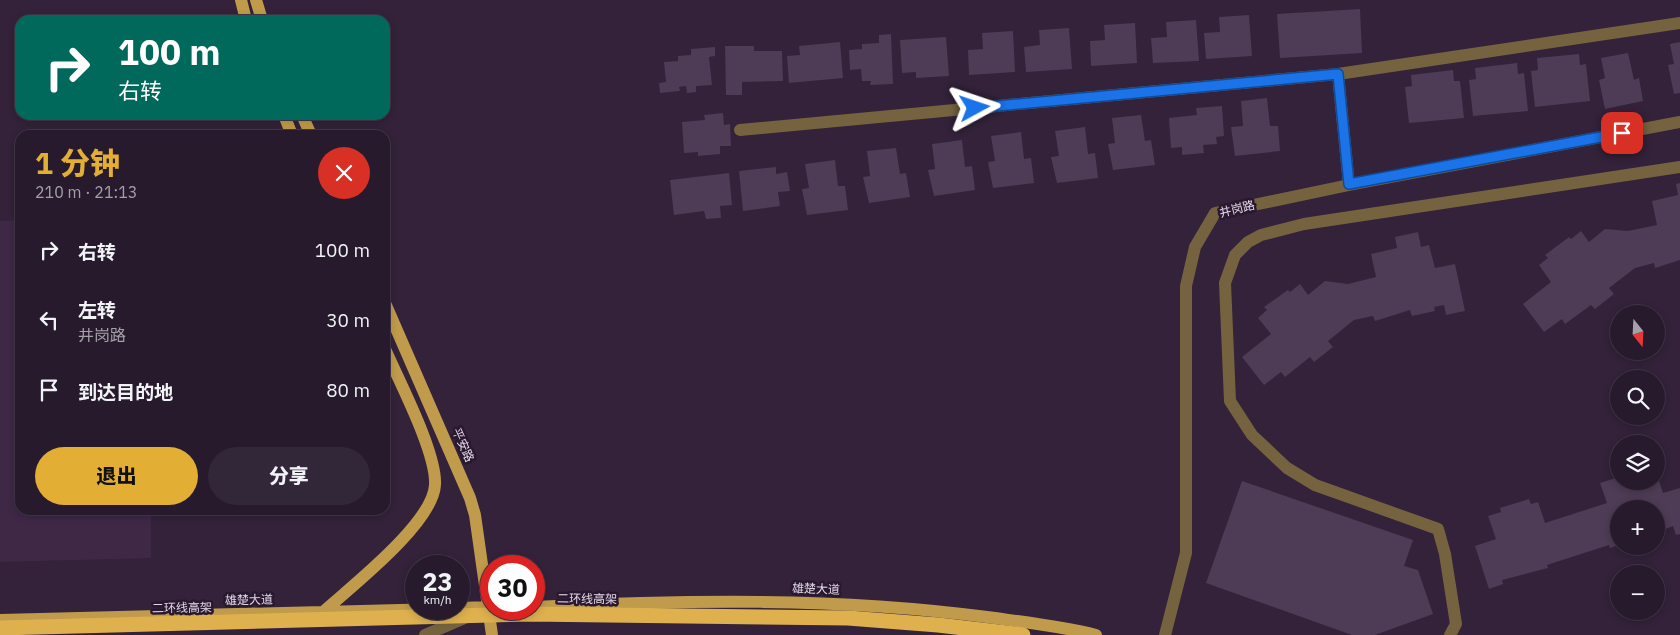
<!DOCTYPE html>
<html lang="zh">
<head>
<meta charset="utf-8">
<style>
  body { margin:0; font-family:"IBM Plex Sans","Noto Sans SC",sans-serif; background:#322738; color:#f1f3f6; height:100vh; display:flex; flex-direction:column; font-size:19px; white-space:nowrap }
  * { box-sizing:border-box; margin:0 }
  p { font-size:16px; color:#a4a1a9 }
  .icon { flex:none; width:28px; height:28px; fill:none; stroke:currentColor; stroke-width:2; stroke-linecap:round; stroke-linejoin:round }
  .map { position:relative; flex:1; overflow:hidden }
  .panel { position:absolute; left:15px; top:130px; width:375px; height:385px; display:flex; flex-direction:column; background:#261a2c; border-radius:15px; box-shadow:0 2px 8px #0003,0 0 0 1px #423848 }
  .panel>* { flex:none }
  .guide { position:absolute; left:15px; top:15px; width:375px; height:105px; border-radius:15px; box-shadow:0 2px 8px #0003,0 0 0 1px #423848; background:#00695c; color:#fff; overflow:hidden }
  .needle { width:32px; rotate:162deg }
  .buttons { position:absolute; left:1610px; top:305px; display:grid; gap:10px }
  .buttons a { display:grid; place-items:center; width:55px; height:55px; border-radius:50%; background:#261a2c; box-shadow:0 2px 8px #0003,0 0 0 1px #423848; font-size:25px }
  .speed { position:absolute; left:405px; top:555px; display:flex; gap:10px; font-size:25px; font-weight:700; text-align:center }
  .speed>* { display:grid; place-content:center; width:65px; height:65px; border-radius:50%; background:#261a2c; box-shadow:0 2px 8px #0003,0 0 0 1px #423848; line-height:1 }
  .speed small { font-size:12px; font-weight:400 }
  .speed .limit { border:8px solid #d22; background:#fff; color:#111 }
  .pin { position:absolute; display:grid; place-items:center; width:42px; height:42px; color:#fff; margin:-21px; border-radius:10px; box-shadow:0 2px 8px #0006 }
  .me { position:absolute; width:55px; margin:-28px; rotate:85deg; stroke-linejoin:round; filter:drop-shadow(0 0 4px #0008) }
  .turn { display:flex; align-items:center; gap:18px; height:105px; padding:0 20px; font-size:22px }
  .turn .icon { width:65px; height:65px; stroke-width:2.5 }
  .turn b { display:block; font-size:35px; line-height:42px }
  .round { display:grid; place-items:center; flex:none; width:52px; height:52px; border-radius:26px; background:#322738 }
  .headline { display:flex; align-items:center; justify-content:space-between; height:85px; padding:0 20px }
  h1 { font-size:30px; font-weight:800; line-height:38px; color:#e2af34 }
  .primary-button { display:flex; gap:10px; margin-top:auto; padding:10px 20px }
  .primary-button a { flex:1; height:58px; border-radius:30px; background:#e2af34; color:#111; font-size:20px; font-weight:800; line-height:58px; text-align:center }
  .primary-button a+a { background:#322738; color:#f1f3f6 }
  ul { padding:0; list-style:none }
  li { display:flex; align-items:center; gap:15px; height:70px; padding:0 20px }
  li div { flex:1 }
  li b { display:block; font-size:19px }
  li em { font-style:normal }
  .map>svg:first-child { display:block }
  .built { fill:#3e2846 }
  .building { fill:#4e3b55 }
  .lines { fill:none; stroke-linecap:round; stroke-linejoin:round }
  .minor { stroke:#75633f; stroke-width:12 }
  .major { stroke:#c09b4b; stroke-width:12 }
  .highway-bridge { stroke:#deb14e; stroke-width:15 }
  .route-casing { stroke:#114b97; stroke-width:12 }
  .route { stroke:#1a73e8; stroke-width:9 }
  .labels { text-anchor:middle; stroke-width:5; stroke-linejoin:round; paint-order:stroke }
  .street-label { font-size:12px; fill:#e3d8e8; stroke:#291830 }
</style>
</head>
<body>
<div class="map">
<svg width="1680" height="635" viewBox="0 0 1680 635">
  <rect width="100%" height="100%" fill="#33223a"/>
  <path class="built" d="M 20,220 L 20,510 L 151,510 L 151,558 L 0,562 L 0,221 Z"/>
  <path class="building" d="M 1360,9 L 1362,53 L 1280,58 L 1277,14 Z
    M 1249,15 L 1252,56 L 1206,59 L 1204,33 L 1220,32 L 1219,17 Z
    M 1196,20 L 1199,61 L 1153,63 L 1151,38 L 1167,37 L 1166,22 Z
    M 1135,23 L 1137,63 L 1091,66 L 1090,41 L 1105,40 L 1104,25 Z
    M 1069,28 L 1072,69 L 1026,72 L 1024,47 L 1040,45 L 1039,30 Z
    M 1013,31 L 1015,72 L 969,75 L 968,50 L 983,49 L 982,33 Z
    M 891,34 L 893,84 L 870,85 L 871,81 L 862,81 L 861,69 L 850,70 L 849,50 L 862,49 L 862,44 L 879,43 L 879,35 Z
    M 946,37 L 949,76 L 916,78 L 916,72 L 902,73 L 900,40 Z
    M 840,42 L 843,78 L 789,83 L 787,56 L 800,55 L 799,46 Z
    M 1680,42 L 1680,93 L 1674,94 L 1668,65 L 1674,64 L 1670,44 Z
    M 725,46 L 754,46 L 754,51 L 782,51 L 783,81 L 742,82 L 742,95 L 726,95 Z
    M 715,47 L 715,56 L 709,57 L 712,85 L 696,86 L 696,92 L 687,93 L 686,86 L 679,87 L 680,91 L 660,93 L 659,83 L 666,82 L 664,62 L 678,61 L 678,56 L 691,55 L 691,49 Z
    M 1628,53 L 1634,80 L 1639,78 L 1643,101 L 1605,109 L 1599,80 L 1605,78 L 1601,58 Z
    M 1579,54 L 1580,65 L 1586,64 L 1590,101 L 1535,107 L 1531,71 L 1538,70 L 1537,58 Z
    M 1517,63 L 1518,74 L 1524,73 L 1528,111 L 1473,116 L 1469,80 L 1476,79 L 1475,68 Z
    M 1453,70 L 1454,81 L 1460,81 L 1464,118 L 1409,123 L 1405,87 L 1412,86 L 1411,75 Z
    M 1267,98 L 1270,126 L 1278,126 L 1280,151 L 1235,156 L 1231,127 L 1243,126 L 1241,101 Z
    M 1222,106 L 1224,136 L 1216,137 L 1217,144 L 1203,145 L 1204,153 L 1182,155 L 1182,147 L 1171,148 L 1169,118 L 1197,115 L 1196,108 Z
    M 723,113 L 724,125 L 730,124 L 731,146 L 720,146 L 720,154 L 698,156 L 698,152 L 684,153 L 682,122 L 705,120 L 704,115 Z
    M 1141,115 L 1145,141 L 1151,140 L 1155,165 L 1113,170 L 1108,144 L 1115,143 L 1112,118 Z
    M 1085,127 L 1088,154 L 1095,153 L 1098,178 L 1057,183 L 1051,157 L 1059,156 L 1055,131 Z
    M 1021,132 L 1024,159 L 1031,158 L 1034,183 L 993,188 L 988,162 L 995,161 L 991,136 Z
    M 962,140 L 965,167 L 972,166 L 975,190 L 934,196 L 928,170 L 935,169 L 932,144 Z
    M 896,148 L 900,174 L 906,173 L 910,197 L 869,203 L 863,177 L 870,176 L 867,151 Z
    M 835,160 L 838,186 L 845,186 L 848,210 L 807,215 L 802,189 L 809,188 L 805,164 Z
    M 776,167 L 776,174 L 787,172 L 790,191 L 778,192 L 780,206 L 743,211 L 739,171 Z
    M 729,173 L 732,205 L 720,206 L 721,218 L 706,219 L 704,211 L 674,215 L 670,180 Z
    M 1680,183 L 1680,260 L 1655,268 L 1654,263 L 1635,268 L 1609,288 L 1614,294 L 1595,309 L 1591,305 L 1565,324 L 1562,319 L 1544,332 L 1523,304 L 1551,282 L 1539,265 L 1548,258 L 1545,255 L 1569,237 L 1571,239 L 1581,231 L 1589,242 L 1605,229 L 1628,231 L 1657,225 L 1652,201 L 1678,195 L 1676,184 Z
    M 1418,232 L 1421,247 L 1429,245 L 1435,268 L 1455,264 L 1465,311 L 1446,315 L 1444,305 L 1434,307 L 1435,311 L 1412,316 L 1410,310 L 1375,321 L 1373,316 L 1354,320 L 1328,341 L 1333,347 L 1314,362 L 1310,357 L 1285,377 L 1281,372 L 1264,385 L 1242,357 L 1271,334 L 1258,318 L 1267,310 L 1264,307 L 1288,290 L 1290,292 L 1300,284 L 1308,295 L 1325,281 L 1348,284 L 1376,277 L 1371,254 L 1397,248 L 1395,237 Z
    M 1657,475 L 1663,493 L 1680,488 L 1680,534 L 1676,535 L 1673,526 L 1663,530 L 1664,533 L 1656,535 L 1656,509 L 1619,509 L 1619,545 L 1610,548 L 1609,545 L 1547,565 L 1548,568 L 1502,580 L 1503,584 L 1489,589 L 1475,546 L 1496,539 L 1488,516 L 1501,512 L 1500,508 L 1529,499 L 1531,504 L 1538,502 L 1545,523 L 1607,503 L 1600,483 L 1619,477 L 1619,481 L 1656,481 Z
    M 1242,481 L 1413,540 L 1404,566 L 1418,570 L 1433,614 L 1375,635 L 1352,635 L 1206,583 Z"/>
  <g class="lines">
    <path class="minor" d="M 1338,74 L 1349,185
      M 740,130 L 1338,74 L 1680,23
      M 425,635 L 467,617
      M 1165,635 L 1186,553 L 1186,286 L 1195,247 L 1215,213 L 1349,185 L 1680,122
      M 1450,635 L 1456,624 L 1445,554 L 1438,529 L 1315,485 L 1287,468 L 1252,435 L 1230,401 L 1225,283 L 1235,255 L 1248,242 L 1261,235 L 1304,224 L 1680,167"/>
    <path class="major" d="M 241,0 L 246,20
      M 256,0 L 262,20
      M 284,115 L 292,135
      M 302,115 L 311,135
      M 385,303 L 470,498 L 475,515 L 492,635
      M 534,607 C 685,600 837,597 987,617 C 1023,622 1060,626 1096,635
      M 459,608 L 491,607
      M 323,612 C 352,586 433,523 435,485 C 437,453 399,381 385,349
      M 0,620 L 439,609"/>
    <path class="highway-bridge" d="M 0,628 L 529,614 L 848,618 L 938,625 L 1023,635"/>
  </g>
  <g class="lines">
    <g class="route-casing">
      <path id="route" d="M 975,108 L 1338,74 L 1349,184 L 1622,133"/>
    </g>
    <use href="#route" class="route"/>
  </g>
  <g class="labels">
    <g class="street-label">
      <text transform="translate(1237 209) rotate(-14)" y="4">井岗路</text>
      <text transform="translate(463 445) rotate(66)" y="4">平安路</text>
      <text transform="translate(816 589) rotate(2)" y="4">雄楚大道</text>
      <text transform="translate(587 599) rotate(1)" y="4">二环线高架</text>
      <text transform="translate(249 600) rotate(-1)" y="4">雄楚大道</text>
      <text transform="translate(182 608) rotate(-1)" y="4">二环线高架</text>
    </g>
  </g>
</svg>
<div class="buttons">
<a><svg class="needle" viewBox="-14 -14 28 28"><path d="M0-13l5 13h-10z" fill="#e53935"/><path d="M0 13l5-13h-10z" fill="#a4a1a9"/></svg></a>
<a><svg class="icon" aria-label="search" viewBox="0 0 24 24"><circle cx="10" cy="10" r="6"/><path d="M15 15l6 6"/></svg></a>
<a><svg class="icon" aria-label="layers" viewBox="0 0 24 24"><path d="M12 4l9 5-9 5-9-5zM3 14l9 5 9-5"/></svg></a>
<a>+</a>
<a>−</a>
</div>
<div class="speed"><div>23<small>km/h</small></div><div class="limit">30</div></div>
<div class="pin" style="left:1622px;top:133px;background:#d93025"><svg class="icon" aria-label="arrive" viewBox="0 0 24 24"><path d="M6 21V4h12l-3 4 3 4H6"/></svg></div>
<svg class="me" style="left:975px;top:108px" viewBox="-20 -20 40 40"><path d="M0-17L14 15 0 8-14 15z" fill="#1a73e8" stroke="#fff" stroke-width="4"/></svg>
<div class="guide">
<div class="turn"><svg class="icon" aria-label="right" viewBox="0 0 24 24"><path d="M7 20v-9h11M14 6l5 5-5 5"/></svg><div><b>100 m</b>右转</div></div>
</div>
<section class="panel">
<div class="headline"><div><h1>1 分钟</h1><p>210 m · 21:13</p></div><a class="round" style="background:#d93025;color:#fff"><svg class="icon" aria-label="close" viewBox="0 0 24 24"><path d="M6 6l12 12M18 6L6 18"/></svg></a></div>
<ul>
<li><svg class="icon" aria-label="right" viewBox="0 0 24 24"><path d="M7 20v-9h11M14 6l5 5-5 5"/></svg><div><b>右转</b></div><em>100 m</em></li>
<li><svg class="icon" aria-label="left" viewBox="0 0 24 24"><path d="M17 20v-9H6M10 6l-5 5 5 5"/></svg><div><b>左转</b><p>井岗路</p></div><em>30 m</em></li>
<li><svg class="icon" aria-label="arrive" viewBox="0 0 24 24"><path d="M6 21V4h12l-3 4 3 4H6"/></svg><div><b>到达目的地</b></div><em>80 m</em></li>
</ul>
<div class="primary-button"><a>退出</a><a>分享</a></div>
</section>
</div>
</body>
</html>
